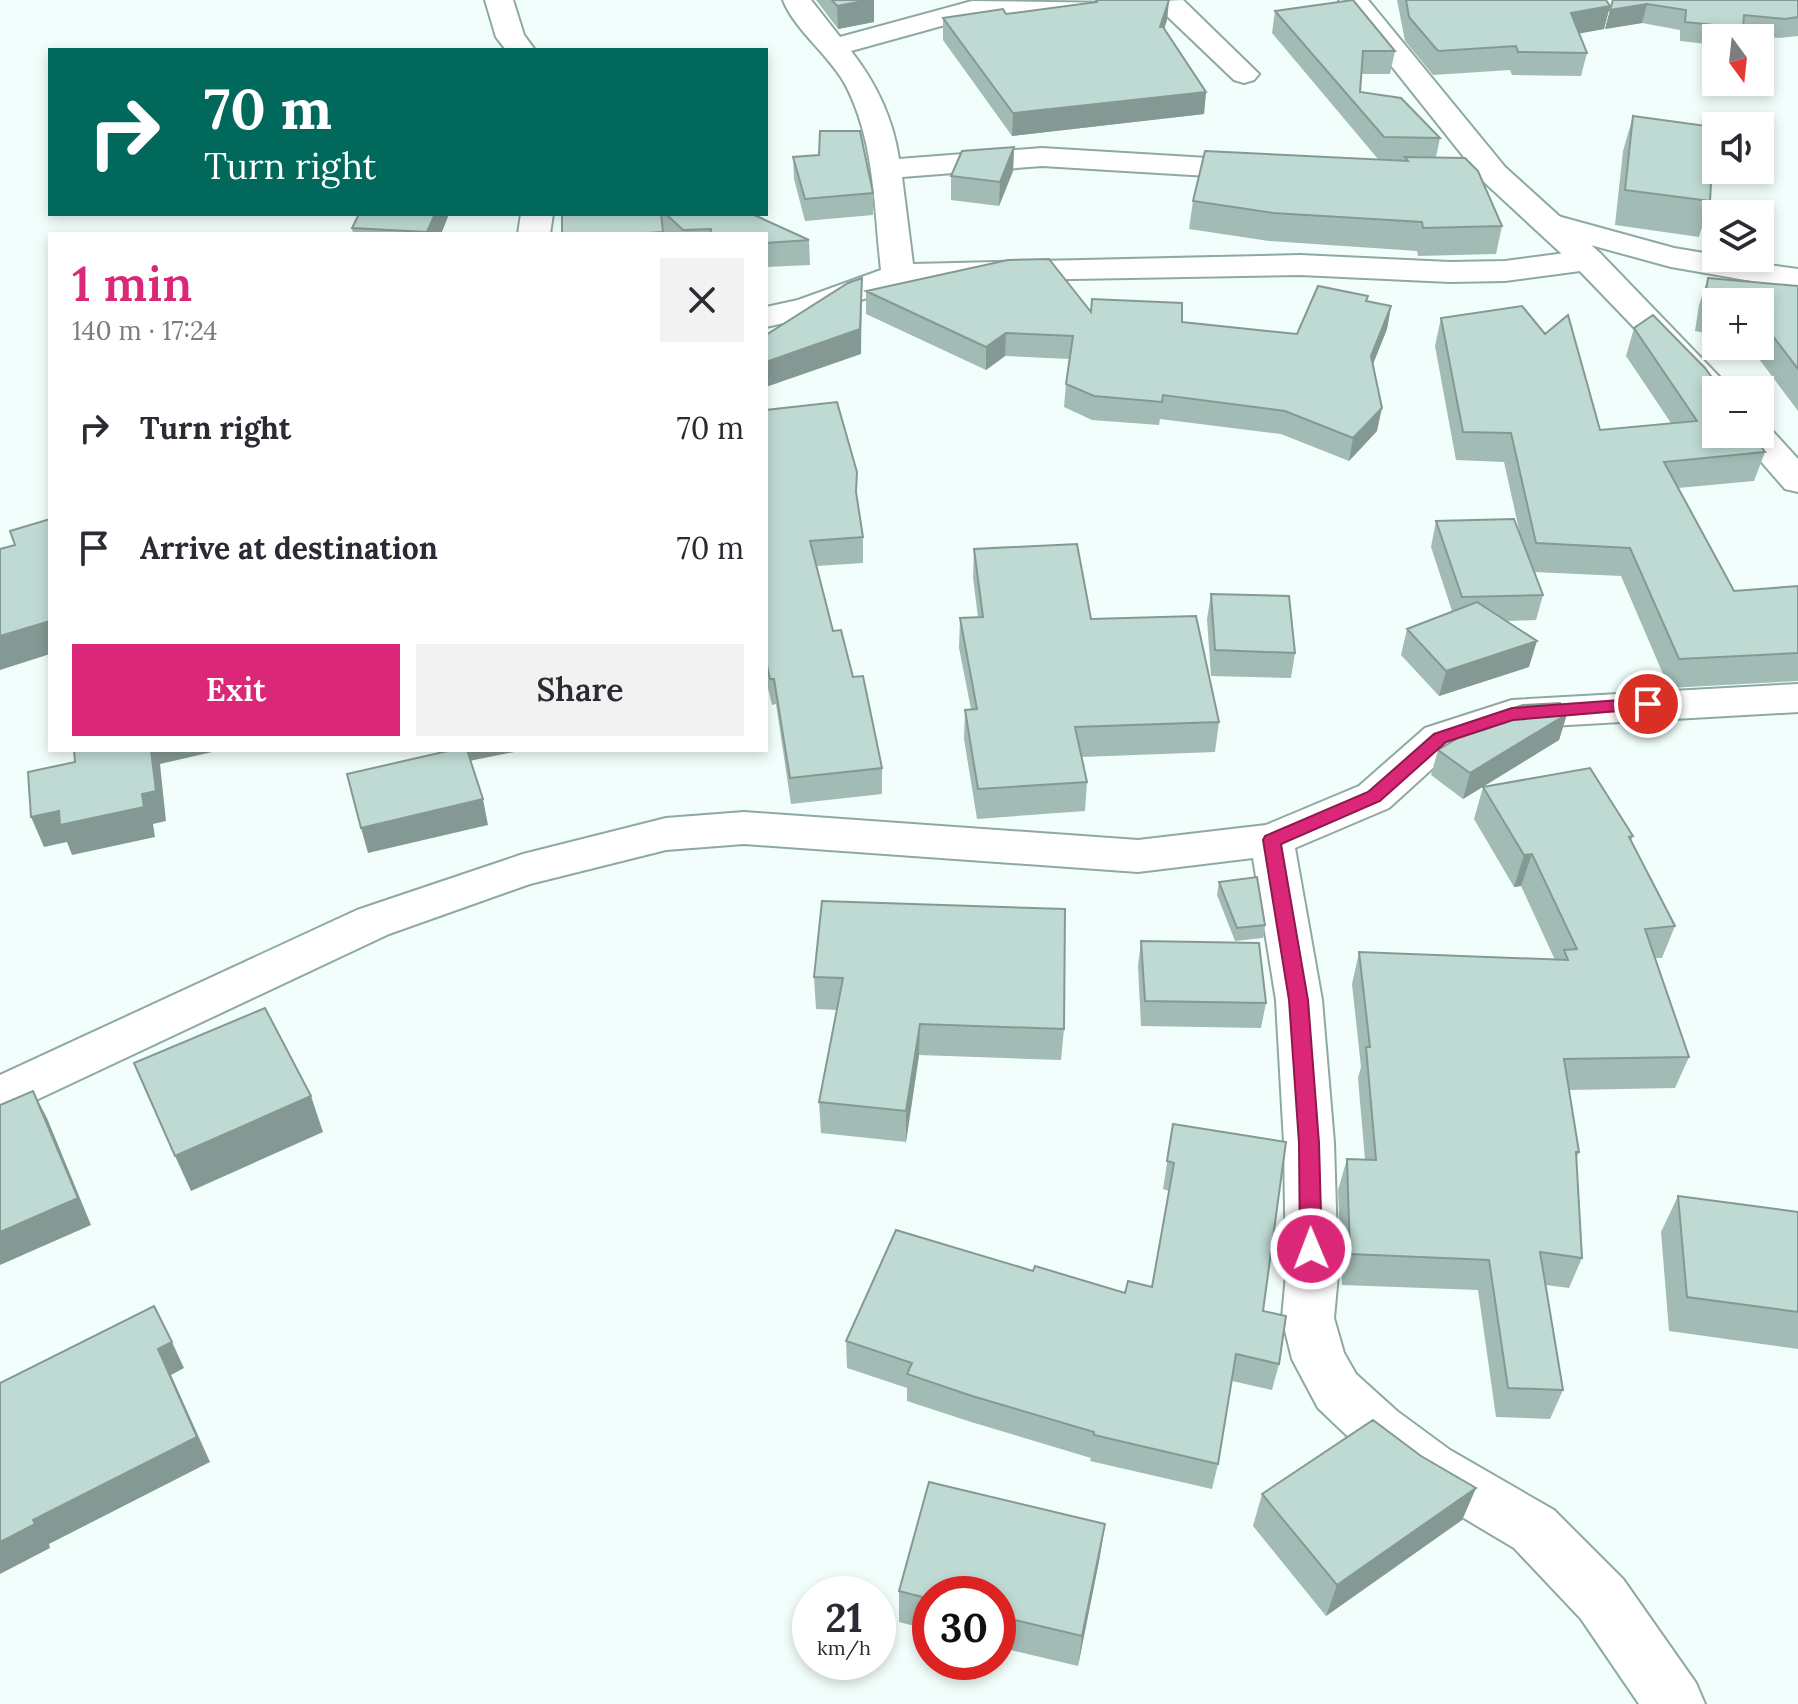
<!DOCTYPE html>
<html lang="en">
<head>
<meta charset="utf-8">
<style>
  body { margin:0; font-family:Lora,serif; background:#f2f2f3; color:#2b2b33; height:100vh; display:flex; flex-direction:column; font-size:30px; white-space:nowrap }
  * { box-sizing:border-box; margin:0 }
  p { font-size:26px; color:#7c7c81 }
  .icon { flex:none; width:44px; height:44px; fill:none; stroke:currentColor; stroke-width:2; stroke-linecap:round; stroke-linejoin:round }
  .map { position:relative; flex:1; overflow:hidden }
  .drawer { position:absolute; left:48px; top:232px; width:720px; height:520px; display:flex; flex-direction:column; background:#fff; border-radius:0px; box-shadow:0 4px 12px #0003 }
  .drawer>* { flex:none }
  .guide { position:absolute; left:48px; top:48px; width:720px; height:168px; border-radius:0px; box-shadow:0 4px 12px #0003; background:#00695c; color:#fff; overflow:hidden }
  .needle { width:52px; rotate:165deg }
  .buttons { position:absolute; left:1702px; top:24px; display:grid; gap:16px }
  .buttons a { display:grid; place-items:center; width:72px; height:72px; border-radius:0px; background:#fff; box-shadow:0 4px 12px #0003; font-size:40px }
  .speed { position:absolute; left:792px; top:1576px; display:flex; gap:16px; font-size:40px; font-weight:700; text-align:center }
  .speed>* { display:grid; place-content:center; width:104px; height:104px; border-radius:50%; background:#fff; box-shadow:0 4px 12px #0003; line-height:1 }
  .speed small { font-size:20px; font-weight:400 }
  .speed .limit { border:12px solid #d22; background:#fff; color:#111 }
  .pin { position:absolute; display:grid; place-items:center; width:68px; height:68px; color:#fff; margin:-34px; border:4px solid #fff; border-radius:50%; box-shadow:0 2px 8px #0007 }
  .me { position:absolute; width:88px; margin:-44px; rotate:359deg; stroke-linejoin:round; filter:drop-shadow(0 0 6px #0008) }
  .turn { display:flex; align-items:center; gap:28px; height:168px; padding:0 24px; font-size:36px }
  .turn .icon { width:104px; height:104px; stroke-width:2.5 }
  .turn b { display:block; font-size:56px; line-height:68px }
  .round { display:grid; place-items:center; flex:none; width:84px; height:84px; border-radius:0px; background:#f2f2f3 }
  .head { display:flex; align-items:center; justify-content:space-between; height:136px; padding:0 24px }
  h1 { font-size:48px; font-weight:600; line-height:60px; color:#db2777 }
  .action { display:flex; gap:16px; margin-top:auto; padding:16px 24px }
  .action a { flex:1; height:92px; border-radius:0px; background:#db2777; color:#fff; font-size:32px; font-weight:600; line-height:92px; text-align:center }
  .action a+a { background:#f2f2f3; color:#2b2b33 }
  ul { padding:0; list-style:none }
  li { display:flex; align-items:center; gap:24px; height:120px; padding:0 24px }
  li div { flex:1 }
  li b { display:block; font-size:30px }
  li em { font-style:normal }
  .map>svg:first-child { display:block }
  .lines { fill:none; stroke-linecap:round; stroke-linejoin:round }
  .street-casing { stroke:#8ea9a3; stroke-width:4 }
  .secondary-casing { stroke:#8ea9a3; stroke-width:4 }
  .street { fill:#fff; fill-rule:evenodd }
  .secondary { fill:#fff; fill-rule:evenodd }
  .wall { fill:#a3bbb5 }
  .shaded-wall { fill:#859994 }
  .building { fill:#bedad3; stroke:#859994; stroke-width:2 }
  .route { fill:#db2777; stroke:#8e194d; stroke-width:2 }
</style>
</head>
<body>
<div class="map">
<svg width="1798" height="1704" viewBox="0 0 1798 1704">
  <rect width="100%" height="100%" fill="#f2fefb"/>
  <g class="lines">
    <g class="street-casing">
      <path id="street" d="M 485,0 L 513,0 L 524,35 L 535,50 L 506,50 L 496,37 Z
        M 783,0 L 811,0 L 840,37 L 972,1 L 1121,3 L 1183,0 L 1259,74 L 1254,80 L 1244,83 L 1234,80 L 1166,15 L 1121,19 L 1024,12 L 974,17 L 851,51 C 876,83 893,118 899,159 L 1042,148 L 1258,161 L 1269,163 L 1273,170 L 1269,177 L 1258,179 L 1042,166 L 902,177 L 913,264 L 1300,255 L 1450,262 L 1505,261 L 1588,250 L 1600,253 L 1604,260 L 1600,267 L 1588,270 L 1505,281 L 1450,282 L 1300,275 L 952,281 L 903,285 L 819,315 L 766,327 L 766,307 L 798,300 L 881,270 C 874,208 875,140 845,84 C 829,55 794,29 783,0 Z
        M 521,214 L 553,214 L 550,234 L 518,234 Z
        M 1554,215 L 1674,248 L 1716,255 L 1716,258 L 1798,269 L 1798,289 L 1671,267 L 1543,232 L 1538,225 L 1543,218 Z
        M 1798,684 L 1798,712 L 1515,728 L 1455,748 L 1389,808 L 1295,848 L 1322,1000 L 1334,1143 L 1338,1275 L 1334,1318 L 1344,1353 L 1356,1374 L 1397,1411 L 1450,1450 L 1554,1510 L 1623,1579 L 1696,1683 L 1705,1704 L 1639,1704 L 1581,1619 L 1514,1548 L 1410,1486 L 1359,1447 L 1318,1408 L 1292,1359 L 1282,1318 L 1286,1275 L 1284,1143 L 1276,1000 L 1253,858 L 1138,872 L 744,844 L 666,850 L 530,884 L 389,934 L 0,1117 L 0,1075 L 357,910 L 523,854 L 666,818 L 744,812 L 1138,840 L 1266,825 L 1359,786 L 1425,728 L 1512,700 Z"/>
    </g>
    <g class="secondary-casing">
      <path id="secondary" d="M 1339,0 L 1368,0 L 1505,167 L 1600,253 L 1732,390 L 1716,390 L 1716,404 L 1704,400 L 1576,267 L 1483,181 Z
        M 1760,424 L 1768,426 L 1798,459 L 1798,492 L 1785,489 L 1737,434 L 1760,434 Z"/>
    </g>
    <use href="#street" class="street"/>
    <use href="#secondary" class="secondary"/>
  </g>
  <path class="wall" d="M 816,0 L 874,0 L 874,22 L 838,29 Z
    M 1095,0 L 1169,0 L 1167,20 L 1164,28 L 1206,92 L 1204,114 L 1012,136 L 943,40 L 943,18 L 1006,14 L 1095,2 Z
    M 1397,0 L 1606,0 L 1610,6 L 1604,29 L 1579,33 L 1587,53 L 1581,76 L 1512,75 L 1510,70 L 1433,75 L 1405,41 Z
    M 1613,0 L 1798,0 L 1798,36 L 1779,38 L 1741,34 L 1740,38 L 1716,38 L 1716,45 L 1680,41 L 1680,30 L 1642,23 L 1605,29 Z
    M 1275,11 L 1395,51 L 1390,74 L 1362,74 L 1360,92 L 1440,138 L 1436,157 L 1502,226 L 1496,254 L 1418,256 L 1417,251 L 1269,241 L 1189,229 L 1193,201 L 1378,159 L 1272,33 Z
    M 1633,116 L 1710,201 L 1699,237 L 1615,225 L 1623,151 Z
    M 1014,147 L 1013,171 L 999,206 L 951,200 L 951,176 Z
    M 793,157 L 873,193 L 873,215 L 805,221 L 794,179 Z
    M 359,214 L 449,214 L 441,234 L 353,234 L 352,228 Z
    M 562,214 L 752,214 L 809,240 L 810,265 L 766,267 L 766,234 L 562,234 Z
    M 1708,278 L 1798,286 L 1798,411 L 1759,359 L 1736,356 L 1728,346 L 1760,346 L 1760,302 L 1716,302 L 1716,335 L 1695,331 L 1699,305 Z
    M 866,291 L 1091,312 L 1297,334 L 1367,301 L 1391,306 L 1387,329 L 1373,364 L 1377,431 L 1349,461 L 1281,434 L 1160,419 L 1159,425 L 1092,420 L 1064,407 L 1066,384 L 1069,359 L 1005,356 L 986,370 L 866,314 Z
    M 1441,318 L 1600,430 L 1671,423 L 1626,356 L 1634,328 L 1765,452 L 1754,481 L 1678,488 L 1734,591 L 1798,586 L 1798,681 L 1669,688 L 1621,576 L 1534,572 L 1543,595 L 1536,620 L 1507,621 L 1529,667 L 1439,696 L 1401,655 L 1407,629 L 1452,611 L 1431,547 L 1436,521 L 1520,534 L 1504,462 L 1456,460 L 1435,346 Z
    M 766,410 L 857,498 L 863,537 L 863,563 L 817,566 L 833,631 L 853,677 L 882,768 L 882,794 L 791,804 L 776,704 L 772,705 L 767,684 L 766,684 Z
    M 974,549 L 1091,619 L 1219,722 L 1215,752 L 1082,757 L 1087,782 L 1085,811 L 977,819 L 964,739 L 965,710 L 971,709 L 959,648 L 960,618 L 978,617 L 973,578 Z
    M 1211,594 L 1295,653 L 1291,678 L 1211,676 L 1207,619 Z
    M 1567,714 L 1559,740 L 1463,799 L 1431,775 L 1438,750 Z
    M 1483,787 L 1633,836 L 1631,841 L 1675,926 L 1662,958 L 1655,958 L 1689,1057 L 1675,1088 L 1569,1090 L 1579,1152 L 1576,1159 L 1582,1258 L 1569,1288 L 1546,1285 L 1563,1390 L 1550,1419 L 1496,1417 L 1478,1290 L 1342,1285 L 1338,1190 L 1347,1159 L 1365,1160 L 1358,1078 L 1361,1067 L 1352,984 L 1359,952 L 1555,960 L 1521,886 L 1514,887 L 1474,819 Z
    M 1219,882 L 1265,925 L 1263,938 L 1235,941 L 1217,895 Z
    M 822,901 L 1064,1029 L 1061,1060 L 919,1055 L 906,1142 L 821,1133 L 819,1102 L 837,1010 L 816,1009 L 814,977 Z
    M 1141,941 L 1266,1003 L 1261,1028 L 1141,1026 L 1138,966 Z
    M 1173,1124 L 1263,1311 L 1279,1364 L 1272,1390 L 1232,1381 L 1218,1464 L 1212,1489 L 1090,1461 L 1091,1458 L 971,1422 L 907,1401 L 907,1388 L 847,1368 L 846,1341 L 1033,1271 L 1125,1293 L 1152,1287 L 1169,1191 L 1163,1189 Z
    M 1678,1196 L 1798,1212 L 1798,1349 L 1669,1331 L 1661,1232 Z
    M 1421,1456 L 1476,1488 L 1462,1520 L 1326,1616 L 1253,1526 L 1262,1494 Z
    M 1100,1556 L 1078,1666 L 998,1647 L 998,1594 L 930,1594 L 930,1630 L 899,1622 L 899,1591 Z"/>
  <path class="shaded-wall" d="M 869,0 L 874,0 L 874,22 L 838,29 L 837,6 Z
    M 1169,0 L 1167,20 L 1158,49 L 1160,27 Z
    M 1647,4 L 1642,23 L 1605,29 L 1610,10 Z
    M 1610,6 L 1604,29 L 1566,36 L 1571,13 Z
    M 1206,92 L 1204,114 L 1012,136 L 1013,113 Z
    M 1014,147 L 1013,171 L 999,206 L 1000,182 Z
    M 435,214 L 449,214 L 441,234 L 428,234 L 427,232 Z
    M 862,278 L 861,354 L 766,387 L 766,362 Z
    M 1391,306 L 1387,329 L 1367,379 L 1371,356 Z
    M 1006,333 L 1005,356 L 986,370 L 986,347 Z
    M 1382,408 L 1377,431 L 1349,461 L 1353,438 Z
    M 50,621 L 50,654 L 0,670 L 0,636 Z
    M 1537,641 L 1529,667 L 1439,696 L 1446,671 Z
    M 1567,714 L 1559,740 L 1463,799 L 1470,773 Z
    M 151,750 L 221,750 L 160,764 L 166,821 L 153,824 L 155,837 L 72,855 L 67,842 L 44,847 L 31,817 L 142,794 Z
    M 466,750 L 524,750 L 469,761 Z
    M 483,799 L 488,825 L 368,853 L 361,828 Z
    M 1532,854 L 1521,886 L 1514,887 L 1524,855 Z
    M 920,1024 L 919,1055 L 906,1142 L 906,1111 Z
    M 33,1091 L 47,1118 L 91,1225 L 0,1265 L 0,1232 Z
    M 311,1096 L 323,1132 L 191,1191 L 175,1156 Z
    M 172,1342 L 184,1368 L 171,1375 L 210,1462 L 49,1544 L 50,1548 L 0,1574 L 0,1542 L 33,1520 L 158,1349 Z
    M 1476,1488 L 1462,1520 L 1326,1616 L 1337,1585 Z
    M 1105,1524 L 1100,1556 L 1078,1666 L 1082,1636 Z"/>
  <path class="building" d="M 832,0 L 869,0 L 837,6 Z
    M 1096,0 L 1169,0 L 1160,27 L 1163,27 L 1206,92 L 1013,113 L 943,18 L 1003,9 L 1006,14 L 1097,2 Z
    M 1353,0 L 1395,51 L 1363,51 L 1360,92 L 1401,98 L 1440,138 L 1384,137 L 1275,11 Z
    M 1406,0 L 1606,0 L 1610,6 L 1571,13 L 1587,53 L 1518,52 L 1516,46 L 1438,51 L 1409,17 Z
    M 1613,0 L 1798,0 L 1798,17 L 1785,19 L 1744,15 L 1743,28 L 1685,22 L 1686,10 L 1647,4 L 1610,10 Z
    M 1633,116 L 1714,127 L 1710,201 L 1625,190 Z
    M 820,131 L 860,131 L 873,193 L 805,199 L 793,157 L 819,155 Z
    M 1014,147 L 1000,182 L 951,176 L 962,151 Z
    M 1205,151 L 1408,161 L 1405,157 L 1465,158 L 1478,171 L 1502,226 L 1423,228 L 1422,222 L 1273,213 L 1193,201 Z
    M 359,214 L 435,214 L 427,232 L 352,228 Z
    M 562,214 L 661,214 L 663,232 L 631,234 L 562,234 Z
    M 666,214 L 752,214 L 809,240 L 766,243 L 766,234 L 711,234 L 711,229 L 683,230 Z
    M 1049,259 L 1091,312 L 1092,299 L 1182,303 L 1182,322 L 1297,334 L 1318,286 L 1368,296 L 1366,301 L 1391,306 L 1371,356 L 1382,408 L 1353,438 L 1285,411 L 1163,395 L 1162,402 L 1094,396 L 1066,384 L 1073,336 L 1006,333 L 986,347 L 866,291 L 1008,260 Z
    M 862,278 L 860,329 L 766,362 L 766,335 L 848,283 Z
    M 1708,278 L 1798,286 L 1798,369 L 1769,331 L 1760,330 L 1760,302 L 1716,302 L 1716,305 L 1704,303 Z
    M 1522,306 L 1545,334 L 1568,315 L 1600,430 L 1697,421 L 1634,328 L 1653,315 L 1705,368 L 1721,390 L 1716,390 L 1716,434 L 1752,434 L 1765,452 L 1664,462 L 1734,591 L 1798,586 L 1798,653 L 1679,659 L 1630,548 L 1536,543 L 1511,433 L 1463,432 L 1441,318 Z
    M 837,402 L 857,472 L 856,492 L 863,537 L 810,541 L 833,631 L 841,630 L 853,677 L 863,676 L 882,768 L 790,778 L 774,679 L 770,679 L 766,661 L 766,410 Z
    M 50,519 L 50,621 L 0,636 L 0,549 L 15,545 L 10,531 Z
    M 1514,519 L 1543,595 L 1462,597 L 1436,521 Z
    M 1077,544 L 1091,619 L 1196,616 L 1219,722 L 1075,727 L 1087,782 L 978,789 L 965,710 L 977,709 L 960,618 L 983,617 L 974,549 Z
    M 1211,594 L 1289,596 L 1295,653 L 1215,650 Z
    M 1477,602 L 1537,641 L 1446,671 L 1407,629 Z
    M 1560,703 L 1567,714 L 1470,773 L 1438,750 L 1499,713 L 1523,705 Z
    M 74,750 L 151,750 L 156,791 L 142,794 L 144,807 L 60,825 L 59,811 L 31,817 L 28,772 L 75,762 Z
    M 452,750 L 467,750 L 483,799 L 361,828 L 347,774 Z
    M 1590,768 L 1633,836 L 1629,837 L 1675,926 L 1645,929 L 1689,1057 L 1564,1059 L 1579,1152 L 1576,1152 L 1582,1258 L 1540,1252 L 1563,1390 L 1508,1388 L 1489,1260 L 1350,1254 L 1347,1159 L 1376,1160 L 1366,1047 L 1370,1047 L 1359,952 L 1568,960 L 1564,950 L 1577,949 L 1532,854 L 1524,855 L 1483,787 Z
    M 1257,877 L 1265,925 L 1237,928 L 1219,882 Z
    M 822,901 L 1065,909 L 1064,1029 L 920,1024 L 906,1111 L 819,1102 L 843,978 L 814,977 Z
    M 1141,941 L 1259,943 L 1266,1003 L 1145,1001 Z
    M 265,1008 L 311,1096 L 175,1156 L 134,1063 Z
    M 33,1091 L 78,1198 L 0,1232 L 0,1105 Z
    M 1173,1124 L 1286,1142 L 1263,1311 L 1286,1316 L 1279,1364 L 1236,1354 L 1218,1464 L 1094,1435 L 1094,1432 L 972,1396 L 907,1374 L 912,1363 L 846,1341 L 896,1230 L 1033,1271 L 1035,1266 L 1125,1293 L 1128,1281 L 1152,1287 L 1174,1163 L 1167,1161 Z
    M 1678,1196 L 1798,1212 L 1798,1312 L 1687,1297 Z
    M 154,1306 L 172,1342 L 158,1349 L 197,1437 L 33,1520 L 35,1524 L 0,1542 L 0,1383 Z
    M 1373,1420 L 1421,1456 L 1476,1488 L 1337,1585 L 1262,1494 Z
    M 929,1482 L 1105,1524 L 1082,1636 L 998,1616 L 998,1594 L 930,1594 L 930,1599 L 899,1591 Z"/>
  <path class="route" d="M 1648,698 L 1654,700 L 1657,704 L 1654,708 L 1513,720 L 1446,742 L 1380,801 L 1281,844 L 1308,1000 L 1319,1143 L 1322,1249 L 1319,1255 L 1311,1258 L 1303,1255 L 1300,1249 L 1299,1143 L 1289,1000 L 1263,840 L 1265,836 L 1368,792 L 1434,734 L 1512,708 Z"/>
</svg>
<div class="buttons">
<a><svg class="needle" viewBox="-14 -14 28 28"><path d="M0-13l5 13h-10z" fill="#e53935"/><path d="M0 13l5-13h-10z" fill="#7c7c81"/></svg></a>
<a><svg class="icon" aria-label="sound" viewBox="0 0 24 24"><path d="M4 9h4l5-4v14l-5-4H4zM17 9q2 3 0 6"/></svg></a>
<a><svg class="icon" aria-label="layers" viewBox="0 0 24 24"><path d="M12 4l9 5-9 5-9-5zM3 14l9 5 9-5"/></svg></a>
<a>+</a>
<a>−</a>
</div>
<div class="speed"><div>21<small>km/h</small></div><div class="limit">30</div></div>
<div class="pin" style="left:1648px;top:704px;background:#d93025"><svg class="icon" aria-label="arrive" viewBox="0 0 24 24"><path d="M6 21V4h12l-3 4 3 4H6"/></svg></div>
<svg class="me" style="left:1311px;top:1249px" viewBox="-20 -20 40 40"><circle r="17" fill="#db2777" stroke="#fff" stroke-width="3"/><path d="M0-11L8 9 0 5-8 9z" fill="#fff"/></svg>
<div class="guide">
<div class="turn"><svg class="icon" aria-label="right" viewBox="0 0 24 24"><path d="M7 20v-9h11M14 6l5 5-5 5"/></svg><div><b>70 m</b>Turn right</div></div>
</div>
<section class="drawer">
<div class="head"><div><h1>1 min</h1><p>140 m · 17:24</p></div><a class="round"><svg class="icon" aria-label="close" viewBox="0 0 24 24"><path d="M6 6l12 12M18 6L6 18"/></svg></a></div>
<ul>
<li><svg class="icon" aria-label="right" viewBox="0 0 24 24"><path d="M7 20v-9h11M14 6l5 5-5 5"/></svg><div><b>Turn right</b></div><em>70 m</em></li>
<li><svg class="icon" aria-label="arrive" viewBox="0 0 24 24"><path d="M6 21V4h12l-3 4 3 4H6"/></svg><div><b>Arrive at destination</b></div><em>70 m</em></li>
</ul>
<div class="action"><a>Exit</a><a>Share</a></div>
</section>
</div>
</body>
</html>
